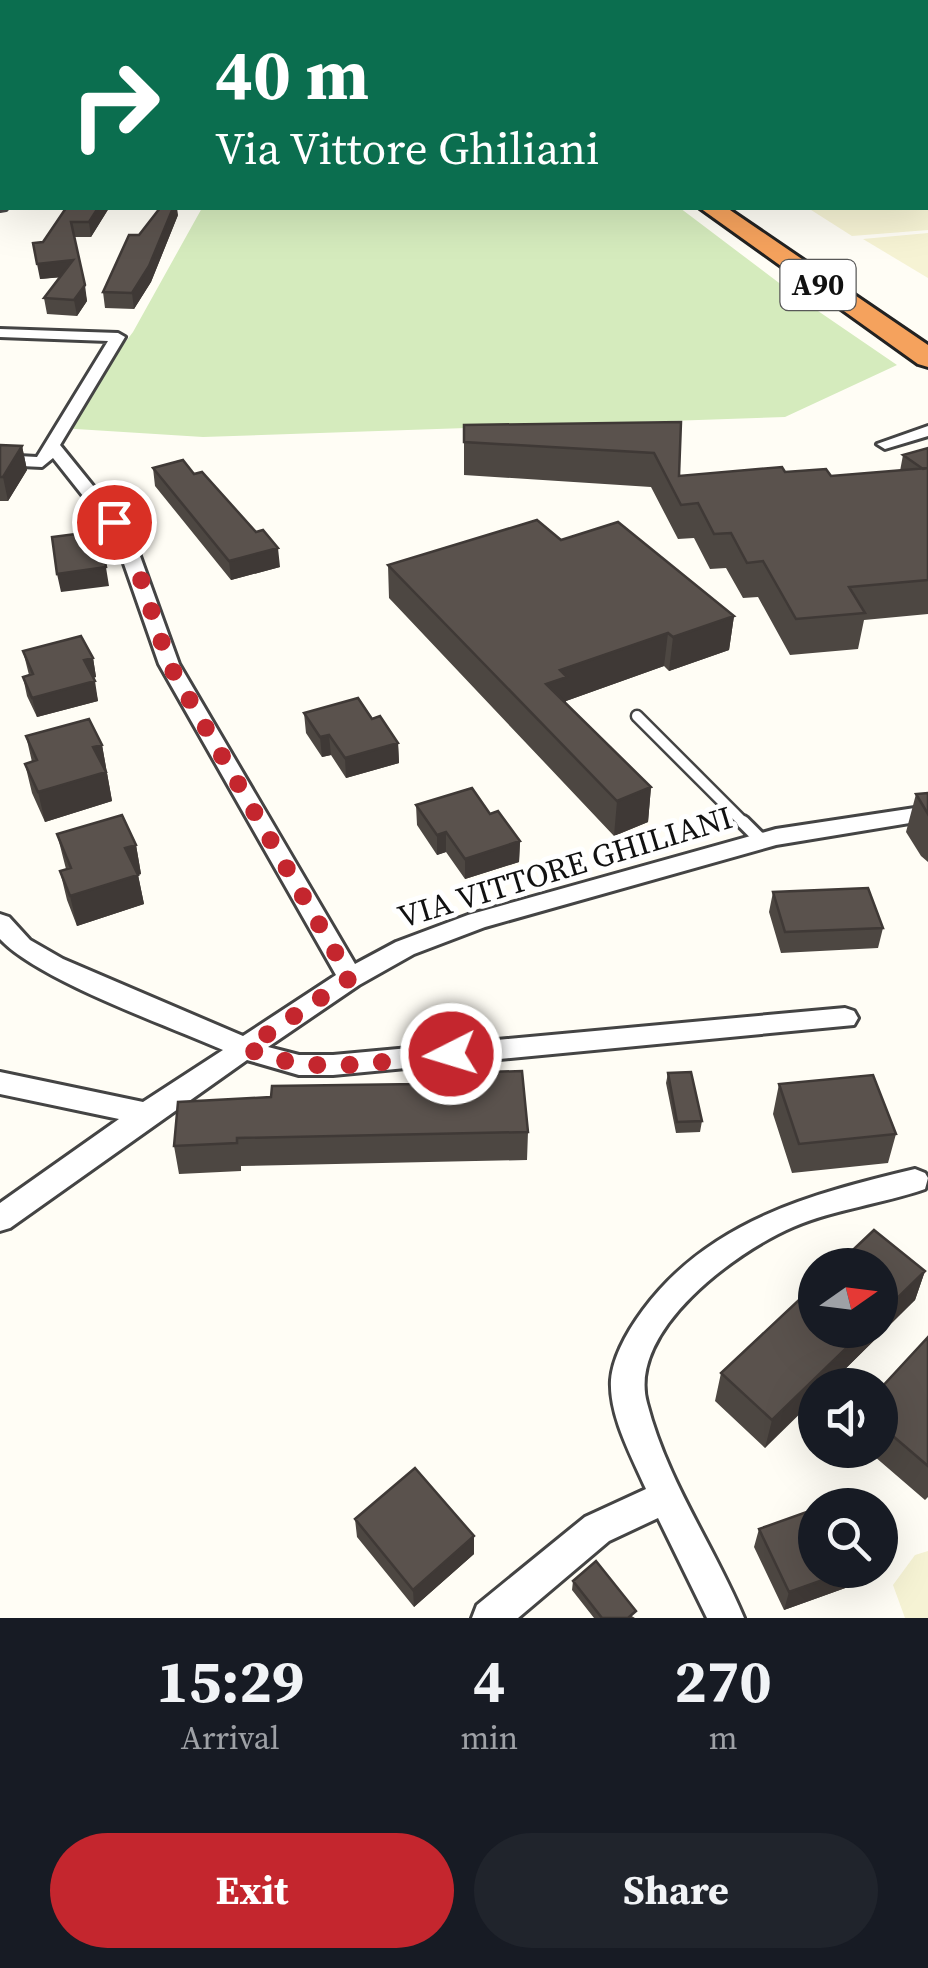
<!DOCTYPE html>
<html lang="en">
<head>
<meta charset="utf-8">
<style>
  body { margin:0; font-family:"Source Serif 4",serif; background:#20242c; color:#f1f3f6; height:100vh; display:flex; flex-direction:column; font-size:38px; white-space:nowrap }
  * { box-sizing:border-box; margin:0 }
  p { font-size:32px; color:#9ea1a6 }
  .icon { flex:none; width:55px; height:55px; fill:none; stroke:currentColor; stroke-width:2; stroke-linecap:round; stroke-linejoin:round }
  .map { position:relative; height:1618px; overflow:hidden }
  .panel { display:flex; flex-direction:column; background:#171b24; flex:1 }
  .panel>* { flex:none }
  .banner { position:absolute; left:0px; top:0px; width:930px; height:210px; box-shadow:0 10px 40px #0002; background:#0b6e4f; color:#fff; overflow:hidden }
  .needle { width:65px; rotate:76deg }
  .tools { position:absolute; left:798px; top:1248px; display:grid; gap:20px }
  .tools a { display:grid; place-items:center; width:100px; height:100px; border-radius:50%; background:#171b24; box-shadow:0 10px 40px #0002; font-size:50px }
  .pin { position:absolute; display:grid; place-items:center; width:85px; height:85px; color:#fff; margin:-42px; border:5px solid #fff; border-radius:50%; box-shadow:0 2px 10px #0007 }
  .me { position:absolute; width:110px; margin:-55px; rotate:265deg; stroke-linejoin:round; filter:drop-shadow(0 0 8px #0008) }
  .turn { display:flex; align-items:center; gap:35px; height:210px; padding:0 50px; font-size:45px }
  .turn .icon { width:130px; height:130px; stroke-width:2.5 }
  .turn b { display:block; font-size:70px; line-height:85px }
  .eta { display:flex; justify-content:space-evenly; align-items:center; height:170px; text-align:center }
  .eta b { font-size:60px; font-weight:700; line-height:70px }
  .cta { display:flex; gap:20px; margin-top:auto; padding:20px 50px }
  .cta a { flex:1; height:115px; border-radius:60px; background:#c4262e; color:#fff; font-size:40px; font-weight:700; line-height:115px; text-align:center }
  .cta a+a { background:#20242c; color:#f1f3f6 }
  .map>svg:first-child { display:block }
  .farmland { fill:#f6f3d4 }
  .green { fill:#d5ebbd }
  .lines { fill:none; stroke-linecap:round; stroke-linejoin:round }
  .lane-far2-casing { stroke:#444; stroke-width:8 }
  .lane-far1-casing { stroke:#444; stroke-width:15 }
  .lane-casing { stroke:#444; stroke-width:18 }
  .street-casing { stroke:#444; stroke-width:6 }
  .highway-casing { stroke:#222; stroke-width:6 }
  .lane-far2 { stroke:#fff; stroke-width:5 }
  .lane-far1 { stroke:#fff; stroke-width:10 }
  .lane { stroke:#fff; stroke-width:12 }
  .street { fill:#fff; fill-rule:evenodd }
  .highway { fill:#f5a25d; fill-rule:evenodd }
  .wall { fill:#4d4742 }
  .shaded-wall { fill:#3f3936 }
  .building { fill:#5a524d; stroke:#3f3936; stroke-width:2.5 }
  .route { stroke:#c4262e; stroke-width:18; stroke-dasharray:0 32.4 }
  .labels { text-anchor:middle; stroke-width:10; stroke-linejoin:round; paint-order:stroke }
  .shield { fill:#fff; stroke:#585858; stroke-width:2.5 }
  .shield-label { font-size:30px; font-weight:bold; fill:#111 }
  .street-label { font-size:32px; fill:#111; stroke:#fff }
</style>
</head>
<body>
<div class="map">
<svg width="928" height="1618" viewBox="0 0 928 1618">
  <rect width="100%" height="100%" fill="#fffdf5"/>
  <path class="farmland" d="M 928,170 L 928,230 L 852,236 L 808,208 L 928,208 Z
    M 928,233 L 928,278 L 863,239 Z
    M 928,1551 L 928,1618 L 905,1618 L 893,1585 L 915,1555 Z"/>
  <path class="green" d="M 202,208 L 680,208 L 799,298 L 897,365 L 785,417 L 203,437 L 60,428 L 133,332 Z"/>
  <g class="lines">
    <g class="lane-far2-casing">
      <path id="lane-far2" d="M 392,0 L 396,2"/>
    </g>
    <g class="lane-far1-casing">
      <path id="lane-far1" d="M 637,716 L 746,825"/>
    </g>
    <g class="lane-casing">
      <path id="lane" d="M 743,822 L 762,841"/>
    </g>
    <g class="street-casing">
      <path id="street" d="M 0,90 L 2,90 L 2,96 L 0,96 Z
        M 0,166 L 2,167 L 2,173 L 0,174 Z
        M 0,202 L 2,208 L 6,209 L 0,210 Z
        M 0,329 L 118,333 L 125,337 L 60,445 L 132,534 L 179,664 L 355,964 L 396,942 L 468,915 L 776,829 L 928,806 L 928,820 L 776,845 L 485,927 L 414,954 L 359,985 L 268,1047 L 299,1055 L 333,1055 L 845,1008 L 854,1011 L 858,1018 L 854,1025 L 333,1075 L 299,1075 L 247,1060 L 10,1228 L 0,1231 L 0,1203 L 119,1119 L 0,1094 L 0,1072 L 143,1102 L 223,1050 C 166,1025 38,980 0,939 L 0,914 L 9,917 L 30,940 L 63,959 L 243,1036 L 336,975 L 159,664 L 114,535 L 53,458 L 42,467 L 0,465 L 0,455 L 37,457 L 108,341 L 0,337 Z
        M 928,426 L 928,436 L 885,449 L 877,444 Z
        M 915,1169 L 925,1173 L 928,1178 L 925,1189 C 882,1204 835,1209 793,1227 C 735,1252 627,1331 647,1403 C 667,1481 713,1544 744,1618 L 707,1618 L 658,1518 L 609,1541 L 518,1618 L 472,1618 L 477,1605 L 585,1517 L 646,1489 C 632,1457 609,1416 611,1380 C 613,1356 629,1329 643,1310 C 710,1220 811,1194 915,1169 Z"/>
    </g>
    <g class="highway-casing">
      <path id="highway" d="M 450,0 L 470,0 L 472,2 L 452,2 Z
        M 700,208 L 727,208 L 928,345 L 928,367 L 918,364 Z"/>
    </g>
    <use href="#lane-far2" class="lane-far2"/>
    <use href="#lane-far1" class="lane-far1"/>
    <use href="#lane" class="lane"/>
    <use href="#street" class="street"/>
    <use href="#highway" class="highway"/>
  </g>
  <path class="wall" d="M 283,0 L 363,0 L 363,2 L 291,2 Z
    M 66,208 L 109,208 L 91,237 L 74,237 L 87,301 L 77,316 L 47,314 L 44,298 L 60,277 L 40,279 L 43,242 Z
    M 178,215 L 151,282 L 134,309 L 105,308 L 103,292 L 139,235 Z
    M 681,422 L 679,476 L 785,472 L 831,476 L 900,471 L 903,455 L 928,448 L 928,614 L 864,620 L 858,649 L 790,655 L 758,597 L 743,598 L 726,568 L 710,569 L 694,538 L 678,539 L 651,487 L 464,475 L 464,425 Z
    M 0,445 L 22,446 L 27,470 L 8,501 L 0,501 Z
    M 153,468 L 194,474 L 280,567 L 231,580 L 155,486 Z
    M 561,540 L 734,616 L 729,650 L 669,671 L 664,666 L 566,701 L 566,703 L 651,787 L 648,822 L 614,836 L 389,598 L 388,565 Z
    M 23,651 L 93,658 L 96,677 L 93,678 L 98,701 L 37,717 L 27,696 L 23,677 L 29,675 Z
    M 304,713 L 372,719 L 398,743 L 399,763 L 346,778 L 331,755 L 322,757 L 306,733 Z
    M 26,736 L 102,745 L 112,801 L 45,822 L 32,793 L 25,764 L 32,762 Z
    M 928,793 L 928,862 L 921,856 L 906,832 L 916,794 Z
    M 416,805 L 490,814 L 520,841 L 519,862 L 465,879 L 446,852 L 437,855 L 417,825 Z
    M 57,834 L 136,845 L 141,874 L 138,875 L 144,904 L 77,926 L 67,900 L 60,871 L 66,869 Z
    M 773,892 L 883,928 L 878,948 L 781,953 L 769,912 Z
    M 668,1073 L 702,1121 L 700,1132 L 676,1133 L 666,1083 Z
    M 779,1084 L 896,1134 L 888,1163 L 792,1173 L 773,1114 Z
    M 178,1102 L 528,1132 L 527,1160 L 241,1166 L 241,1171 L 179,1174 L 174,1146 Z
    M 925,1271 L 915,1300 L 829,1385 L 815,1385 L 765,1448 L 715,1401 L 721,1373 Z
    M 928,1337 L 928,1497 L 925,1500 L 867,1450 L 880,1450 L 880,1389 Z
    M 355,1519 L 474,1536 L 474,1554 L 414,1607 L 357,1537 Z
    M 759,1529 L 862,1582 L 784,1610 L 754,1547 Z
    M 573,1581 L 635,1618 L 594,1618 L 572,1590 Z"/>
  <path class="shaded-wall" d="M 98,208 L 109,208 L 91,237 L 89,222 Z
    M 173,208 L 177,208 L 178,215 L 151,282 L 134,309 L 132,293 Z
    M 73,260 L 76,276 L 40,279 L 37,264 Z
    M 85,285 L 87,301 L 77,316 L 74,300 Z
    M 22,446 L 27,470 L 8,501 L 3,477 Z
    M 278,548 L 280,567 L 231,580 L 229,561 Z
    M 103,549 L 109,586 L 61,592 L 57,574 Z
    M 734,616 L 729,650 L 669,671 L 673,637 Z
    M 668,633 L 664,666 L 566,701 L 566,710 L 546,684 L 560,670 Z
    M 93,658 L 96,677 L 88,679 L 84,660 Z
    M 95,681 L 98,701 L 37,717 L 32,698 Z
    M 329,735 L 331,755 L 322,757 L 320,737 Z
    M 398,743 L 399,763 L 346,778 L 345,758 Z
    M 102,745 L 112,801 L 45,822 L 38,792 L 93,747 Z
    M 651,787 L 648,822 L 614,836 L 617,801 Z
    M 446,832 L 446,852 L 437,855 L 437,835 Z
    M 520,841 L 519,862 L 465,879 L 465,859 Z
    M 136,845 L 141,874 L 138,875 L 144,904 L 77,926 L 70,896 L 125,848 Z
    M 925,1271 L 915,1300 L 829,1385 L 815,1385 L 815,1399 L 765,1448 L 772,1420 L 865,1330 L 880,1330 L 880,1315 Z
    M 474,1536 L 474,1554 L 414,1607 L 413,1590 Z
    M 851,1570 L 866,1570 L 862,1582 L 784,1610 L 789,1592 Z"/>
  <path class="building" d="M 316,0 L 363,0 L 363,2 L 315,2 Z
    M 66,208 L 98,208 L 89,222 L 71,222 L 85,285 L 74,300 L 44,298 L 73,260 L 37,264 L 33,243 L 43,242 Z
    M 160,208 L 173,208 L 149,266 L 132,293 L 103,292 L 129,235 L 139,235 Z
    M 681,422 L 679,476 L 782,467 L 785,472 L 826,469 L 831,476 L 928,468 L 928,580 L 849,587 L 865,613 L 796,619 L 763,561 L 747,563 L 731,533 L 714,534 L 698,503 L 681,505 L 654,453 L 464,442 L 464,425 Z
    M 0,445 L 22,446 L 3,477 L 0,477 Z
    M 928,448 L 928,468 L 923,469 L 903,455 Z
    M 183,460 L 194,474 L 202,472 L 256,532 L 263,530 L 278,548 L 229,561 L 153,468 Z
    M 537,520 L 561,540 L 618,522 L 734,616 L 673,637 L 668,633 L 560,670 L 567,677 L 546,684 L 651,787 L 617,801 L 388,565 Z
    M 100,531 L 106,567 L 57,574 L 52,537 Z
    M 81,636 L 93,658 L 84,660 L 95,681 L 32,698 L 23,677 L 33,674 L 23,651 Z
    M 358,698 L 372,719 L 380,716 L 398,743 L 345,758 L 329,735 L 320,737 L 304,713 Z
    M 89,719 L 102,745 L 93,747 L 106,772 L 38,792 L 25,764 L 37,760 L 26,736 Z
    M 472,788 L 490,814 L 498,811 L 520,841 L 465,859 L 446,832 L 437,835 L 416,805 Z
    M 928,793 L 928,814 L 916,794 Z
    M 122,815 L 136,845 L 125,848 L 138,875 L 70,896 L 60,871 L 71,868 L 57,834 Z
    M 868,888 L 883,928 L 785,932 L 773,892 Z
    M 522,1071 L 528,1132 L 237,1138 L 237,1143 L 174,1146 L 178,1102 L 271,1097 L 272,1086 L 418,1084 L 417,1074 Z
    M 691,1072 L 702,1121 L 677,1122 L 668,1073 Z
    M 873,1075 L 896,1134 L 799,1144 L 779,1084 Z
    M 874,1230 L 925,1271 L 880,1315 L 880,1265 L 837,1265 Z
    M 815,1285 L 815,1330 L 865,1330 L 772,1420 L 721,1373 Z
    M 928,1337 L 928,1466 L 880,1425 L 880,1389 Z
    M 415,1468 L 474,1536 L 413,1590 L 355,1519 Z
    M 815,1509 L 815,1570 L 851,1570 L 789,1592 L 759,1529 Z
    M 596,1561 L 636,1611 L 628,1618 L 602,1618 L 573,1581 Z"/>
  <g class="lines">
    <path class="route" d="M 114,522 L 130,546 L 169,664 L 350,978 L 247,1048 C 311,1079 384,1060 451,1054"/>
  </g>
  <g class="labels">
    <rect class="shield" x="780.5" y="260" width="75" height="50" rx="8"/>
    <g class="shield-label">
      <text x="818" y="295">A90</text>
    </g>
    <g class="street-label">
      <text transform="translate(565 867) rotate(-17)" y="11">VIA VITTORE GHILIANI</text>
    </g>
  </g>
</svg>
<div class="tools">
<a><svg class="needle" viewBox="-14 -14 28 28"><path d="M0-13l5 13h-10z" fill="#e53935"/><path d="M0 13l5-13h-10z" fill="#9ea1a6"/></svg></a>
<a><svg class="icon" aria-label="sound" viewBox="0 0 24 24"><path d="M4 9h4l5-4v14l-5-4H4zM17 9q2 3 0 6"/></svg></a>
<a><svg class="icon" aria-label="search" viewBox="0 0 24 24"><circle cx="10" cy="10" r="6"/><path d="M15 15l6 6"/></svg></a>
</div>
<div class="pin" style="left:114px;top:522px;background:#d93025"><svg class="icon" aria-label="arrive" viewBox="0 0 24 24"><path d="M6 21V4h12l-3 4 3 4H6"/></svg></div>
<svg class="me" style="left:451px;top:1054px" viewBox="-20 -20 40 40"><circle r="17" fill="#c4262e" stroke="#fff" stroke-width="3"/><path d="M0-11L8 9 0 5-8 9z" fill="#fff"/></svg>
<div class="banner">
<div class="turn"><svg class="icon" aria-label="right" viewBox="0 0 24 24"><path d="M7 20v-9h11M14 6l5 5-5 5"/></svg><div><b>40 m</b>Via Vittore Ghiliani</div></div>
</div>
</div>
<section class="panel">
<div class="eta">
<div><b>15:29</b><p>Arrival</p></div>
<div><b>4</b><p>min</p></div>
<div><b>270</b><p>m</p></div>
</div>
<div class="cta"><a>Exit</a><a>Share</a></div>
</section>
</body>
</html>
